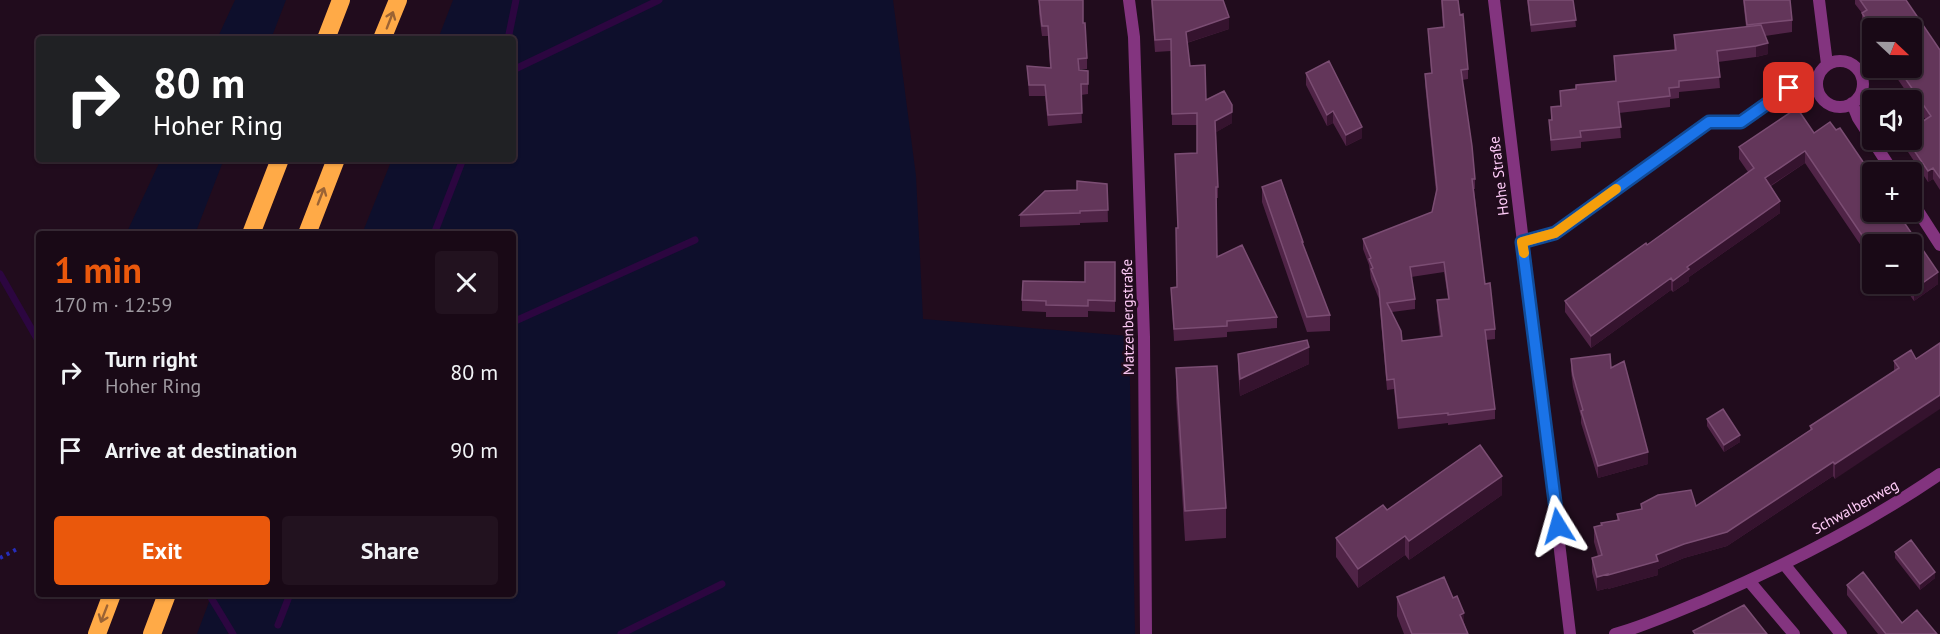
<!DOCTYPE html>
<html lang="en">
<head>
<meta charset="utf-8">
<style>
  body { margin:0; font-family:"PT Sans",sans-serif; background:#22121f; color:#f1f3f6; height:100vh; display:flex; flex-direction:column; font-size:22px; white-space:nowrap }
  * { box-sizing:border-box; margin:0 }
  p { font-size:20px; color:#9f9aa1 }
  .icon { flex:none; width:33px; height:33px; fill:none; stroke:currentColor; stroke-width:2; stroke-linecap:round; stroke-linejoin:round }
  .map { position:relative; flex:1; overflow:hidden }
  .panel { position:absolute; left:36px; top:231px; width:480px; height:366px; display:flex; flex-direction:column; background:#190916; border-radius:6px; box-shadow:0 2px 4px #0004,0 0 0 2px #372a35 }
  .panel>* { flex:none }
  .hud { position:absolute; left:36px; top:36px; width:480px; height:126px; border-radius:6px; box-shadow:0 2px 4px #0004,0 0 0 2px #372a35; background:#202124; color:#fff; overflow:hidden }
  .needle { width:39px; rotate:112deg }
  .controls { position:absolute; left:1862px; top:18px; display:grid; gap:12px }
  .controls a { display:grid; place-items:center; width:60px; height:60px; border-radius:6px; background:#190916; box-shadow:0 2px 4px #0004,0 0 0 2px #372a35; font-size:30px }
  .pin { position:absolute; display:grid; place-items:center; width:51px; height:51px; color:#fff; margin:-26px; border-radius:12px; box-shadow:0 3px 9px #0006 }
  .me { position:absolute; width:66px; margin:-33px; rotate:352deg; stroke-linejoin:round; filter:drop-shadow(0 0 4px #0008) }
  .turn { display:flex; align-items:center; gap:21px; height:126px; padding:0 18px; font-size:27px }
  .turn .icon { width:78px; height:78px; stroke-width:2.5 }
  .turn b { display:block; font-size:42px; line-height:51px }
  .round { display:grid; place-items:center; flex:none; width:63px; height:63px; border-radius:6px; background:#22121f }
  .overview { display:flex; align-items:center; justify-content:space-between; height:102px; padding:0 18px }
  h1 { font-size:36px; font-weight:600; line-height:45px; color:#ea580c }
  .action { display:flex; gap:12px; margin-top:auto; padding:12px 18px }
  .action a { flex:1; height:69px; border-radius:6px; background:#ea580c; color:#fff; font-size:24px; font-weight:600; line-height:69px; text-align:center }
  .action a+a { background:#22121f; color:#f1f3f6 }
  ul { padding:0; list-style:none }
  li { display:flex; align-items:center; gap:18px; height:78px; padding:0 18px }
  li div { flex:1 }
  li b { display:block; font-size:22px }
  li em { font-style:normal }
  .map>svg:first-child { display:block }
  .green { fill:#0e0f2c }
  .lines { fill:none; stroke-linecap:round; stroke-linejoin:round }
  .stream { stroke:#2c0640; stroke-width:7 }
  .path { stroke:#262db9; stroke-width:4; stroke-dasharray:3 4.5; stroke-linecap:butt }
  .street { stroke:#83347f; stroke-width:12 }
  .highway { stroke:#ffaa47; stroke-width:18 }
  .wall { fill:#502447; fill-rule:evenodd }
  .shaded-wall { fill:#35132e }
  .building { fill:#63365a; stroke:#7b4d73; stroke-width:1.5; fill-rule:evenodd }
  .oneway { stroke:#9b6334 }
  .route-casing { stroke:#114b97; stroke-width:15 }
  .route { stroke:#1a73e8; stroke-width:10 }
  .slow { stroke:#f59e0b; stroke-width:10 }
  .labels { text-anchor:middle; stroke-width:5; stroke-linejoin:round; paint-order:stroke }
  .street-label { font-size:15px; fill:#ffccf8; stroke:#210c1d }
</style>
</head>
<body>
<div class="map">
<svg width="1940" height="634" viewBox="0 0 1940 634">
  <rect width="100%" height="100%" fill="#210c1d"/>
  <path class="green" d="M 235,0 L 286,0 L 271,39 L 217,39 Z
    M 453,0 L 893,0 L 916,176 L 923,319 L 1129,336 L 1135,634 L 236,634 L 233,629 L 227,634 L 197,634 L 212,594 L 513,594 L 513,234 L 362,234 L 392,159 L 513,159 L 513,39 L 438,39 Z
    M 161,159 L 224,159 L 195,234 L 126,234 Z"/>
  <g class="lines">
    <path class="stream" d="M 508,39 L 516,0
      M 513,70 L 659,0
      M 434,234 L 463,159
      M 0,274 L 39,342
      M 513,322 L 695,240
      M 210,596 L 233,634
      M 278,625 L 290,594
      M 621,634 L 722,584"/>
    <path class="path" d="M 0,558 L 19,548"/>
    <path class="street" d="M 1129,0 L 1134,37 L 1144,337 L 1146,634
      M 1494,0 L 1570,634
      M 1819,0 L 1827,64
      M1817 84a23 23 0 1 1 46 0a23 23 0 1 1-46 0Z
      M 1852,103 L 1858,118 L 1893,172
      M 1911,200 L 1940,245
      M 1522,242 L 1555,233 L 1709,122 L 1741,121 L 1789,88 L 1816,88
      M 1784,564 L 1841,634
      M 1749,581 L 1794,634
      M 1615,634 C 1645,626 1676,612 1705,600 C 1786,565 1867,524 1940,474"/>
    <path class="highway" d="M 326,39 L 341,0
      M 382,39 L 398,0
      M 251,234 L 280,159
      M 307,234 L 336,159
      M 97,634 L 112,594
      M 152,634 L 167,594"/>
  </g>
  <path class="wall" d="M 1039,0 L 1083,23 L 1087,58 L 1087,69 L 1079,69 L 1079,70 L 1088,82 L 1088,94 L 1081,95 L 1082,123 L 1048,126 L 1045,96 L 1029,96 L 1027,66 L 1050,68 L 1048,36 L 1042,36 L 1039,14 Z
    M 1151,0 L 1223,0 L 1229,29 L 1187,43 L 1190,66 L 1206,100 L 1232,123 L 1216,132 L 1218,187 L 1218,198 L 1216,198 L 1217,257 L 1277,317 L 1277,328 L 1227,332 L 1227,337 L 1174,341 L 1171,288 L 1177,287 L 1178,228 L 1175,154 L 1197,153 L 1197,125 L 1172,125 L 1171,51 L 1155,52 Z
    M 1441,0 L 1458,0 L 1468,69 L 1468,79 L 1462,80 L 1475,179 L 1475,189 L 1474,189 L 1485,284 L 1495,329 L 1495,339 L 1486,340 L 1495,409 L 1495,419 L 1448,425 L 1448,423 L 1398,429 L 1394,389 L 1387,390 L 1379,299 L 1371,279 L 1369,265 L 1363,249 L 1363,239 L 1432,212 L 1436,192 L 1425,84 L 1425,74 L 1431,73 L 1428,29 L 1443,28 ZM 1444,272 L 1448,299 L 1437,300 L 1437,310 L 1440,336 L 1402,341 L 1392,312 L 1415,309 L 1415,299 L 1411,277 Z
    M 1527,0 L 1573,0 L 1576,27 L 1531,32 Z
    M 1743,0 L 1790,0 L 1792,20 L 1792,32 L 1765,36 L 1768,54 L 1756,57 L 1718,62 L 1720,88 L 1679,92 L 1679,98 L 1670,99 L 1670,107 L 1619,113 L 1621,138 L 1581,142 L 1581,148 L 1551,151 L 1549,120 L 1551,120 L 1551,107 L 1560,106 L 1560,91 L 1576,89 L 1576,85 L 1615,81 L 1614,56 L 1674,50 L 1674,35 L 1746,27 Z
    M 1855,0 L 1906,0 L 1940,50 L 1940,190 L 1933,179 L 1928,182 L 1904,146 L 1904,140 L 1911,140 L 1925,119 L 1890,68 L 1911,68 L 1872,28 L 1872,40 L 1862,25 L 1862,13 L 1855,4 Z
    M 1306,73 L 1362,138 L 1346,146 L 1333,123 L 1327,126 L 1306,85 Z
    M 1797,108 L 1814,133 L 1830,122 L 1836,130 L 1840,128 L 1872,175 L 1872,212 L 1897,212 L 1938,272 L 1938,284 L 1914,301 L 1902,284 L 1911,284 L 1911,244 L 1872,244 L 1872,262 L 1805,163 L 1771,186 L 1780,201 L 1780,213 L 1689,277 L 1689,281 L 1673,292 L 1671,290 L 1591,348 L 1565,312 L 1565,301 L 1646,243 L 1647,245 L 1748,172 L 1739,159 L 1739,147 Z
    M 1107,184 L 1108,222 L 1080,223 L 1080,225 L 1020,227 L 1020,215 L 1077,190 Z
    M 1262,187 L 1303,246 L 1330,315 L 1330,331 L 1307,332 L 1262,202 Z
    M 1115,262 L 1115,312 L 1088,311 L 1088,317 L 1046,317 L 1046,312 L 1022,311 L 1022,300 L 1085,282 Z
    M 1887,284 L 1899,284 L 1891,289 Z
    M 1911,350 L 1835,479 L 1833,476 L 1727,546 L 1684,558 L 1658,569 L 1658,575 L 1608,589 L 1608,588 L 1597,591 L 1592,572 L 1592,558 L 1598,556 L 1594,542 L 1594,527 L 1601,526 L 1601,523 L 1617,520 L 1617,514 L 1641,510 L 1641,504 L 1696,506 L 1810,430 L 1810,426 L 1894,371 L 1894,361 Z
    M 1238,354 L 1309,364 L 1240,396 L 1238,371 Z
    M 1571,359 L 1611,368 L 1648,464 L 1598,478 L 1581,423 L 1581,417 L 1573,387 L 1571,371 Z
    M 1176,368 L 1226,508 L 1226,538 L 1185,541 L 1176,398 Z
    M 1707,419 L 1740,442 L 1724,452 L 1707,426 Z
    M 1502,495 L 1409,560 L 1405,555 L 1358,588 L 1336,557 L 1336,538 L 1387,510 Z
    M 1895,552 L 1935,578 L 1920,590 L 1895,558 Z
    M 1847,585 L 1902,623 L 1937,634 L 1878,634 L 1847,595 Z
    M 1397,597 L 1464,623 L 1468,634 L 1404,634 L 1397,616 Z"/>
  <path class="shaded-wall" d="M 1229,17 L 1229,29 L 1186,43 L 1186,32 Z
    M 1768,43 L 1768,54 L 1756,57 L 1756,46 Z
    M 1333,111 L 1333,123 L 1327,126 L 1327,115 Z
    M 1232,112 L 1232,123 L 1215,133 L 1215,121 Z
    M 1362,127 L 1362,138 L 1346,146 L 1346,135 Z
    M 1805,151 L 1805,163 L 1765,189 L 1765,178 Z
    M 1933,168 L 1933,179 L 1928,182 L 1928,171 Z
    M 1780,201 L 1780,213 L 1689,277 L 1689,281 L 1673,292 L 1673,281 L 1687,267 Z
    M 1938,272 L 1938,284 L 1914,301 L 1914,289 Z
    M 1671,278 L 1671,290 L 1591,348 L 1591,336 Z
    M 1891,284 L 1899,284 L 1891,289 Z
    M 1309,347 L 1309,364 L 1240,396 L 1240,379 Z
    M 1940,395 L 1940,409 L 1835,479 L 1835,464 Z
    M 1740,435 L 1740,442 L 1724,452 L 1724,445 Z
    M 1648,452 L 1648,464 L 1598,478 L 1598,466 Z
    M 1833,462 L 1833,476 L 1727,546 L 1684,558 L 1658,569 L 1658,575 L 1608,589 L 1608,575 L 1656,555 Z
    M 1502,476 L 1502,495 L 1409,560 L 1409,541 Z
    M 1405,536 L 1405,555 L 1358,588 L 1358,569 Z
    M 1935,572 L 1935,578 L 1920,590 L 1920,584 Z
    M 1608,574 L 1608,588 L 1597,591 L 1597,577 Z
    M 1464,613 L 1464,632 L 1460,615 Z"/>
  <path class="building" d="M 1039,0 L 1083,0 L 1083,23 L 1085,23 L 1087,58 L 1078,59 L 1079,70 L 1088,71 L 1088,84 L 1081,84 L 1082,113 L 1048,115 L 1045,85 L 1029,85 L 1027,66 L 1051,68 L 1048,26 L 1042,26 Z
    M 1152,0 L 1223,0 L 1229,17 L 1186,32 L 1190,66 L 1205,65 L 1206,100 L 1224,91 L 1232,105 L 1232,112 L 1215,121 L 1218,187 L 1216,187 L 1217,257 L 1242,245 L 1277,317 L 1227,321 L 1227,326 L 1174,329 L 1171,288 L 1177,287 L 1176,228 L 1178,228 L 1175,154 L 1197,153 L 1197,113 L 1172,114 L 1171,39 L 1155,40 Z
    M 1442,0 L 1458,0 L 1460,15 L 1463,14 L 1468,69 L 1461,70 L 1472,146 L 1475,179 L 1472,179 L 1485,284 L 1490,283 L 1495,329 L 1485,330 L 1495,409 L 1448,415 L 1448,413 L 1398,418 L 1394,379 L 1387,380 L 1379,289 L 1371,269 L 1373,268 L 1369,259 L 1371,258 L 1363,239 L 1432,212 L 1437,189 L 1425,74 L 1432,73 L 1428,29 L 1444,27 ZM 1444,262 L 1449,299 L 1437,300 L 1442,336 L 1402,341 L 1401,331 L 1387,303 L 1415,299 L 1410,267 Z
    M 1528,0 L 1573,0 L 1576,20 L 1531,25 Z
    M 1744,0 L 1790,0 L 1792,20 L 1747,25 Z
    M 1860,0 L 1906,0 L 1940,50 L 1940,178 L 1933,168 L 1928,171 L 1907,140 L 1911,140 L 1911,129 L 1931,116 L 1898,68 L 1911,68 L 1911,28 L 1872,29 L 1862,13 L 1867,10 Z
    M 1761,25 L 1768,43 L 1756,46 L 1717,51 L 1720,77 L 1679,81 L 1679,87 L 1669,88 L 1670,96 L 1618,102 L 1621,127 L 1580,131 L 1581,137 L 1551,140 L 1549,120 L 1552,120 L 1551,107 L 1561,106 L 1560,91 L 1576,89 L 1576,85 L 1616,81 L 1614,56 L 1676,50 L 1674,35 Z
    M 1329,61 L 1362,127 L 1346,135 L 1333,111 L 1327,115 L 1306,73 Z
    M 1797,108 L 1814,133 L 1830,122 L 1836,130 L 1840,128 L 1872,175 L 1872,212 L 1897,212 L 1938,272 L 1914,289 L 1910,284 L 1911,284 L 1911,244 L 1872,244 L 1872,250 L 1805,151 L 1765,178 L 1780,201 L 1687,267 L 1689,269 L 1673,281 L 1671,278 L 1591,336 L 1565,301 L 1646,243 L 1647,245 L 1754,168 L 1739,147 Z
    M 1281,180 L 1303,242 L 1302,242 L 1330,315 L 1307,317 L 1262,187 Z
    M 1077,181 L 1107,184 L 1108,210 L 1080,211 L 1080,213 L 1020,215 L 1045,191 L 1077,190 Z
    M 1085,262 L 1115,262 L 1115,301 L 1088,300 L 1088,306 L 1046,305 L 1046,301 L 1022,300 L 1023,281 L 1085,282 Z
    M 1307,340 L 1309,347 L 1240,379 L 1238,354 Z
    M 1940,343 L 1940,395 L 1835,464 L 1833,462 L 1727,532 L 1684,544 L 1656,555 L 1658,561 L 1608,575 L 1608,574 L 1597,577 L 1592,558 L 1602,555 L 1594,527 L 1602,525 L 1601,523 L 1619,520 L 1617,514 L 1642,509 L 1641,504 L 1658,495 L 1691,490 L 1696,506 L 1812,429 L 1810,426 L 1899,368 L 1894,361 L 1911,350 L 1916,359 Z
    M 1610,354 L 1611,368 L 1624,361 L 1648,452 L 1598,466 L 1581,411 L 1583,410 L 1573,375 L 1571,359 Z
    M 1217,366 L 1226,508 L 1185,511 L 1176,368 Z
    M 1723,409 L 1740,435 L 1724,445 L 1707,419 Z
    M 1480,445 L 1502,476 L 1409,541 L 1405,536 L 1358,569 L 1336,538 L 1383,505 L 1387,510 Z
    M 1911,540 L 1935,572 L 1920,584 L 1895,552 Z
    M 1863,572 L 1902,623 L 1917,610 L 1937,634 L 1886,634 L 1847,585 Z
    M 1444,577 L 1453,598 L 1457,596 L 1464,613 L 1460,615 L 1468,634 L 1412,634 L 1397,597 Z
    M 1744,605 L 1767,634 L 1695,634 L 1693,631 Z"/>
  <defs><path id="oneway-shaft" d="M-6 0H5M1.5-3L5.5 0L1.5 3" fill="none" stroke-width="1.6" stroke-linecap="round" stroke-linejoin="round" transform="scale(1.5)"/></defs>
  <g class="oneway">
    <use href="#oneway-shaft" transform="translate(390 20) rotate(-69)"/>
    <use href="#oneway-shaft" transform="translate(321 196) rotate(-69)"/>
    <use href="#oneway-shaft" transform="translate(104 614) rotate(111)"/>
  </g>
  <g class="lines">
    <g class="route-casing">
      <path id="route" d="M 1558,526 L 1522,242 L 1555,233 L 1709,122 L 1741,122 L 1789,88"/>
    </g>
    <use href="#route" class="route"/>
    <path class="slow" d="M 1524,253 L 1522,242 L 1555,233 L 1616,189"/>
  </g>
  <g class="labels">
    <g class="street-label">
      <text transform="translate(1499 176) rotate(-97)" y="5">Hohe Straße</text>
      <text transform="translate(1128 317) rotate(-91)" y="5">Matzenbergstraße</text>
      <text transform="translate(1855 507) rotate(-29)" y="5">Schwalbenweg</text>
    </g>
  </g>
</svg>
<div class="controls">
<a><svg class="needle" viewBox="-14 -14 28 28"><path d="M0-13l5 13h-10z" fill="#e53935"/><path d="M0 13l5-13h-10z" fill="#9f9aa1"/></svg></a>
<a><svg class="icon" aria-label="sound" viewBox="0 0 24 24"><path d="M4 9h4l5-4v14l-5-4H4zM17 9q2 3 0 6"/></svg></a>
<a>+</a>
<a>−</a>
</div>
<div class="pin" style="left:1789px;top:88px;background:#d93025"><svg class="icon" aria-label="arrive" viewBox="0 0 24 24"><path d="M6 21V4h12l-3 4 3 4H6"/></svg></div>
<svg class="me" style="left:1558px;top:526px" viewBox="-20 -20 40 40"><path d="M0-17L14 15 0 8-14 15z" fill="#1a73e8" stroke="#fff" stroke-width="4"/></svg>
<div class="hud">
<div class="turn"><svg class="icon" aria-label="right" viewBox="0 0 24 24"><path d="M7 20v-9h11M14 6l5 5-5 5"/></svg><div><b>80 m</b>Hoher Ring</div></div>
</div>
<section class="panel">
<div class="overview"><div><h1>1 min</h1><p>170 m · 12:59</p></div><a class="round"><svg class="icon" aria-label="close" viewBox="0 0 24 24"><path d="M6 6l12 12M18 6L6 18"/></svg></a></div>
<ul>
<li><svg class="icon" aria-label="right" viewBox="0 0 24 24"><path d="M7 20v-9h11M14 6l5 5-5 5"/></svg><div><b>Turn right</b><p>Hoher Ring</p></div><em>80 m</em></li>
<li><svg class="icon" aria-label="arrive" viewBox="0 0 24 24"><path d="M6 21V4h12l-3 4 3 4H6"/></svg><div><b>Arrive at destination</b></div><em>90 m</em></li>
</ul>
<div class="action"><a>Exit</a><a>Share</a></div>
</section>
</div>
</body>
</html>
